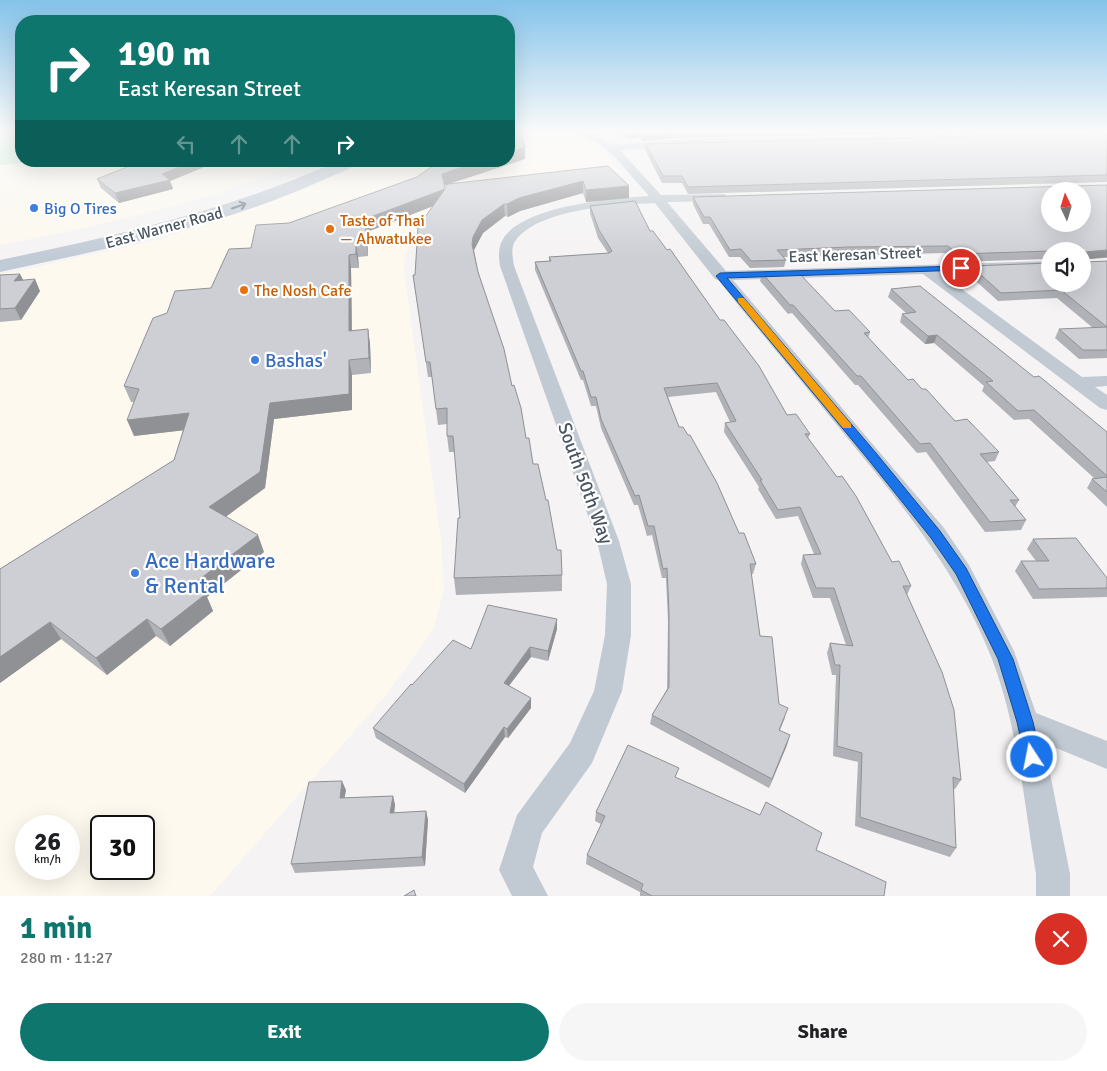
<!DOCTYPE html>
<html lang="en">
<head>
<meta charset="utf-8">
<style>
  body { margin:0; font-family:Signika,sans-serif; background:#f6f6f6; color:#202124; height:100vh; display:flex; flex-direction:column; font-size:19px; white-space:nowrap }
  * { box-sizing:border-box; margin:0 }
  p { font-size:16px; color:#757577 }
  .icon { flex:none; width:28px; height:28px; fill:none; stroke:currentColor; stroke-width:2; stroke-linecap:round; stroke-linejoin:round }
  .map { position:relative; height:896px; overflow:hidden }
  .drawer { display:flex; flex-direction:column; background:#fff; flex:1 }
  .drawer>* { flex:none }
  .guide { position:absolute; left:15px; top:15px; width:500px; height:152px; border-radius:20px; box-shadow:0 5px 20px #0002; background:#0f766e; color:#fff; overflow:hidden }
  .needle { width:32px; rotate:356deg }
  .fabs { position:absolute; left:1041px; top:182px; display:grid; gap:10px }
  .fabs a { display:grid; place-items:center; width:50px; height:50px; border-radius:50%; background:#fff; box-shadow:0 5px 20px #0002; font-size:25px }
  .speed { position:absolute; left:15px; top:815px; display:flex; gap:10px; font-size:25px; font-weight:700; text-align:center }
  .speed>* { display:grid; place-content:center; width:65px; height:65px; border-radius:50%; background:#fff; box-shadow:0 5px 20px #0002; line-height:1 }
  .speed small { font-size:12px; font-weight:400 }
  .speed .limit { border:2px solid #111; border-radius:8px; background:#fff; color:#111 }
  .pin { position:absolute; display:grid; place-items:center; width:42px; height:42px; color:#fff; margin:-21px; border:2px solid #fff; border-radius:50%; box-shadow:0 1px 5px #0007 }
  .me { position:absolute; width:55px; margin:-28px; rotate:349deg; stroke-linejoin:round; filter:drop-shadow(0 0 4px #0008) }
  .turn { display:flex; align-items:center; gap:18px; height:105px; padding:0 20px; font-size:22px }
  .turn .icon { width:65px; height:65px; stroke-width:2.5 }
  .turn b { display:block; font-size:35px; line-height:42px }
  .lanes { display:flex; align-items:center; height:48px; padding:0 20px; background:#0003; justify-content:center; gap:25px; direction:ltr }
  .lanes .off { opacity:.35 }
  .round { display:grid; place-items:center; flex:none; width:52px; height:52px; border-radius:26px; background:#f6f6f6 }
  .summary { display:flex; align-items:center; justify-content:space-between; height:85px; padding:0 20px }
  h1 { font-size:30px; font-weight:700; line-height:38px; color:#0f766e }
  .cta { display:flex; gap:10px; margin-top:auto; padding:10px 20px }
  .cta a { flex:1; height:58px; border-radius:30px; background:#0f766e; color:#fff; font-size:20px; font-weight:700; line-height:58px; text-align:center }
  .cta a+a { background:#f6f6f6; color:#202124 }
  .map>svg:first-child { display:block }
  .commercial { fill:#fdf9ef; fill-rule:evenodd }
  .green { fill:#c3f1d5 }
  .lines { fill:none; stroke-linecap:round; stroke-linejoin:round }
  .minor { fill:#c1cad2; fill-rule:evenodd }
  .secondary { fill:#c1cbd6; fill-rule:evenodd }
  .wall { fill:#b0b2b7 }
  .shaded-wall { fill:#909195 }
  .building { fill:#cdcfd5; stroke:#909195; fill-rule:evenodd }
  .oneway { stroke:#6e7984 }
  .route { fill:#1a73e8; stroke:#114b97 }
  .slow { fill:#f59e0b }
  .shop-dot { fill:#3f7fe0; stroke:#fff; stroke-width:2 }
  .food-dot { fill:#e8710a; stroke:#fff; stroke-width:2 }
  .labels { text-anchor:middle; stroke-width:4.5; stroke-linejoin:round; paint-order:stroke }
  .far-shop-label { font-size:16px; fill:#366cbe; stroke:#fff; text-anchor:start }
  .far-food-label { font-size:16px; fill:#c56008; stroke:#fff; text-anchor:start }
  .far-street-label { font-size:16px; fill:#4a5661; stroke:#fff }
  .shop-label { font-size:19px; fill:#366cbe; stroke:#fff; text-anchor:start }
  .street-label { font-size:19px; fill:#4a5661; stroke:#fff }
  .near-shop-label { font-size:22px; fill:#366cbe; stroke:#fff; text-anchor:start }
</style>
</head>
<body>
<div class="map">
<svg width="1107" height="896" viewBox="0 0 1107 896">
  <rect width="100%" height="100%" fill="#f5f3f3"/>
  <path class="commercial" d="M 509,132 L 570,132 L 597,145 L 622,172 L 524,184 L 428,222 L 416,231 L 406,253 L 404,270 L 441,541 L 444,590 L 433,630 L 387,694 L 210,896 L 0,896 L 0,275 L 160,239 L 299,191 L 367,161 L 509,161 ZM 26,826 L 69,826 L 69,869 L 26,869 ZM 101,826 L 144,826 L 144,869 L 101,869 Z
    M 43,161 L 307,161 L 224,191 L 182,204 L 80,229 L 0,245 L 0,165 Z"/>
  <path class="green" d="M 0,132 L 21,132 L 21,161 L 43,161 L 0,165 Z"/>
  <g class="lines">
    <path class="minor" d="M 578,132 L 590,132 L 613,145 L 676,140 L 894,136 L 895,138 L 890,141 L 676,146 L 620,150 L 661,195 L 725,194 L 725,200 L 721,201 L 667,202 L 726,271 L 1050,261 L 1050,269 L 940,273 L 1082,377 L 1107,376 L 1107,386 L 1095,387 L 1107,395 L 1107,410 L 1100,408 L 923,274 L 733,280 L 944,528 L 969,565 L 1014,651 L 1036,713 L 1107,741 L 1107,769 L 1044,743 L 1070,874 L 1070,896 L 1036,896 L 1036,874 C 1024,803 1018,727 992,659 C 959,574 902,505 845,435 C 803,383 760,332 718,280 L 715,279 L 655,203 C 617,205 541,208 516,240 C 510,247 513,258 514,266 L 619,541 L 631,584 L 631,635 L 622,691 L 592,763 L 542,833 L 533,867 L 548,896 L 512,896 L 499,870 L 517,815 L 570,743 L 594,691 L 605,635 L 607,584 L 597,541 L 500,266 C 499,259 498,251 501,243 C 516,206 614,198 649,196 L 615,157 L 598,143 Z
      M 931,132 L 942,132 L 948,137 L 939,139 Z"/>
    <path class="secondary" d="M 338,161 L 358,161 C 352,170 335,174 325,179 C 223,226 110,248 0,272 L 0,260 C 116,236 230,210 338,161 Z"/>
  </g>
  <path class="wall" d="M 614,132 L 1021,132 L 676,138 L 642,141 L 640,137 L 628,139 Z
    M 1107,133 L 1107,182 L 688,194 L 682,183 L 662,183 L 645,150 L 646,144 Z
    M 525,159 L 444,185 L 445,188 L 608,166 L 629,198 L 586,202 L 583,193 L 520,211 L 508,217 L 505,216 L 483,233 L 474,250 L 478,272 L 512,386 L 557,550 L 562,575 L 562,591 L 456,595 L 454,578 L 460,518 L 455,452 L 449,452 L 447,436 L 447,424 L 438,425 L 432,377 L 428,377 L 413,275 L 415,275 L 433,206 L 367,232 L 368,256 L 358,257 L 359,268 L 351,268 L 352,331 L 368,329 L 370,344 L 371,373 L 352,375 L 352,410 L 274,419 L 265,488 L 226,516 L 264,552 L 207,597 L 213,611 L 170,646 L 156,636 L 107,675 L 61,639 L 0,683 L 0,569 L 174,460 L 183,430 L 134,436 L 134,402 L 131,402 L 124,386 L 167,313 L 211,288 L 251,248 L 289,223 Z
    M 142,161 L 215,161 L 209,167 L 204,167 L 170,181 L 173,189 L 119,203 L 101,188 L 97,179 Z
    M 1107,185 L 1107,258 L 1085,259 L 1086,262 L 1107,261 L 1107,358 L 1079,359 L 1055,338 L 1059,329 L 1093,328 L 1057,298 L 998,301 L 968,274 L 971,266 L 1050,284 L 1082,251 L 1050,251 L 1050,259 L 955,262 L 945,253 L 784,257 L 786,260 L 784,267 L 750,268 L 740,257 L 729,257 L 709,224 L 703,224 L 693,204 L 693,197 Z
    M 590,206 L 650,231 L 787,415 L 810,434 L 808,438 L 892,562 L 911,586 L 907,595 L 961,780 L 955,789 L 953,789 L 956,848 L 950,857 L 855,826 L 858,762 L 833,756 L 836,675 L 832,675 L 827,653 L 830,643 L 846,645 L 830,598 L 813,598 L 801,564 L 803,555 L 814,554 L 798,516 L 776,519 L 758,489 L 759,487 L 724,432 L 725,423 L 730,422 L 716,392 L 668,397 L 679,427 L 756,564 L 753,574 L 751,574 L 760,636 L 779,704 L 785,718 L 780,730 L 787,745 L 769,788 L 650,724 L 652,715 L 667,689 L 668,621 L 666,578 L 662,578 L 652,535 L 647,536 L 638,505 L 634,505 L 601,428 L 596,406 L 591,406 L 583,380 L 581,380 L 535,270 L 535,262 L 549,261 L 549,257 L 608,253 L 598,238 L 590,213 Z
    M 762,273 L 835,311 L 870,332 L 868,338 L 908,380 L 922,389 L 955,421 L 999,452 L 995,461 L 987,462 L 1019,500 L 1015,507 L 1026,520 L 1021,530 L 985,532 L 926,452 L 917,453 L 858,385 L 855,385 L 792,313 L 788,314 L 760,281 Z
    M 0,275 L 23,280 L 40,291 L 21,320 L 0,322 Z
    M 891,289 L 1034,377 L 1107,432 L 1107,507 L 1087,488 L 1092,479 L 1094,478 L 1029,419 L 1014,420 L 982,391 L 984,386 L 934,343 L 925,344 L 900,322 L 902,314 L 906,313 L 888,297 Z
    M 1033,539 L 1107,578 L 1107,597 L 1033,599 L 1015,571 L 1021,561 L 1036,561 L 1027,549 Z
    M 557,629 L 548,661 L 531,657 L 509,686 L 531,708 L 508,738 L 505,737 L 465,793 L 376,738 L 373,728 L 412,685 L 471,649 Z
    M 677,778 L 816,850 L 884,896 L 640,896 L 640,892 L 586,864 L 587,855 L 601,824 L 595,821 L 596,812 Z
    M 346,790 L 344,798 L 393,796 L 395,805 L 394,813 L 426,811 L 428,820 L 425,866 L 295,873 L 291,864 Z"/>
  <path class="shaded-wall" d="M 635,132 L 640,132 L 640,137 L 628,139 L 629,133 Z
    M 676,132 L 676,138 L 642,141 L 642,135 Z
    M 525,147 L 525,159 L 443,186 L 442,174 L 481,161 L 509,161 L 509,153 Z
    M 194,161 L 202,161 L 204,167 L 170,181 L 173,189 L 119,203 L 115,193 Z
    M 208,161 L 215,161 L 209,167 Z
    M 583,181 L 583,193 L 520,211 L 508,217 L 507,204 L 519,198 Z
    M 629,186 L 629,198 L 586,202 L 586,190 Z
    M 445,189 L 446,201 L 367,232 L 368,256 L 366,243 L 365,219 Z
    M 504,204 L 505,216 L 483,233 L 474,250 L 473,258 L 472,244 L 473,237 L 482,220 Z
    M 356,243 L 358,257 L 359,268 L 356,254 Z
    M 1107,250 L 1107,257 L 1082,260 L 1084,252 Z
    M 349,255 L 351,268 L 352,346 L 349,331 Z
    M 20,274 L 26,285 L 14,281 Z
    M 35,279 L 40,291 L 21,320 L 15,308 Z
    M 368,329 L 370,344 L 371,373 L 369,358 Z
    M 937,335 L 934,343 L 925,344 L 928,336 Z
    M 349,360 L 352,375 L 352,410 L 274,419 L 265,488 L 216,524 L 209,507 L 270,403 Z
    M 189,413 L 195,429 L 134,436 L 127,420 Z
    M 258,535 L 264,552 L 207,597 L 213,611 L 170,646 L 161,629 L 192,585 Z
    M 147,619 L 156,636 L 107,675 L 96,658 Z
    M 557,619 L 557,629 L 548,661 L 548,651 Z
    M 50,622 L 61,639 L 0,683 L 0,657 Z
    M 530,647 L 531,657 L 504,692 L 504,683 Z
    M 531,698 L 531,708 L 508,738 L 507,729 Z
    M 504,727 L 505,737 L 465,793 L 464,784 Z
    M 790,735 L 787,745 L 769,788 L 772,779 Z
    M 342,781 L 346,790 L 343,807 L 340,798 Z
    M 393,796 L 395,805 L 393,822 L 390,813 Z
    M 426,811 L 428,820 L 425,866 L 422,857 Z"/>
  <path class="building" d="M 516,132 L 520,132 L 525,147 L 509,153 L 509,134 Z
    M 641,132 L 690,132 L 642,135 Z
    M 1107,133 L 1107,175 L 688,187 L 682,176 L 663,176 L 646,144 Z
    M 142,161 L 194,161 L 162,174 L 170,180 L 115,193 L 97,179 Z
    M 440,161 L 481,161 L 442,174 L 445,188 L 448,184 L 608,166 L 629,186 L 586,190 L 583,181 L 519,198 L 507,204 L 504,204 L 482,220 L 473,237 L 472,244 L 478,272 L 504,349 L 512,386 L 514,385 L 521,408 L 526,438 L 529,438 L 533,464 L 538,464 L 546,500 L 548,500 L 557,550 L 561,550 L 562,575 L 454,578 L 458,518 L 460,518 L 453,436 L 447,436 L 447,408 L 436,409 L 430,362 L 426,362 L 413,275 L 415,275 L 418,227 L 445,189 L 365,219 L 366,243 L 356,243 L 356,254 L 349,255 L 349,331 L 368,329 L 369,358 L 349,360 L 349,394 L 270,403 L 260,472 L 209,507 L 258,535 L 192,585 L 206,594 L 161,629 L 147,619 L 96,658 L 50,622 L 0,657 L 0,569 L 174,460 L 189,413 L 127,420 L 139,389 L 124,386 L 153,318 L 167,313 L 175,291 L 211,288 L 229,249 L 251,248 L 256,225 L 289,223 L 417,177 Z
    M 1107,185 L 1107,250 L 1084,252 L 1086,262 L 1107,261 L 1107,350 L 1083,350 L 1059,329 L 1107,327 L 1061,290 L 1001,293 L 971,266 L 1050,263 L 1050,284 L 1082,284 L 1082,251 L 1050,251 L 958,254 L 948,246 L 849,247 L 777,250 L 786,260 L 751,261 L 741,249 L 730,250 L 710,217 L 704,217 L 693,197 ZM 1050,191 L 1082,191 L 1082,224 L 1050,224 Z
    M 635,201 L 650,231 L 653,231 L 667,250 L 670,249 L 720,320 L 724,320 L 759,366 L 787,415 L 796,414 L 810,434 L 805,434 L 837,477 L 842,476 L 856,496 L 892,562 L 899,561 L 911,586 L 903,586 L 942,672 L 954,710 L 961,780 L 953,777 L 956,848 L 860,817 L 862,753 L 837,746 L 840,665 L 835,665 L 830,643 L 853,646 L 834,588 L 816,588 L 803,555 L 821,554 L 800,507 L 778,510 L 760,480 L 762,480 L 725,423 L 736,421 L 717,383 L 664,388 L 679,427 L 683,427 L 688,435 L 690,435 L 717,483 L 739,533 L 744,533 L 756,564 L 750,564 L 760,636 L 772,637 L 779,704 L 788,708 L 779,730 L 790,735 L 772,779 L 652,715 L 669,687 L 669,612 L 667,568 L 663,569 L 654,526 L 648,526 L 639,495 L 635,496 L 601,419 L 596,397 L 591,397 L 583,371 L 581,371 L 535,262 L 551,261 L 549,257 L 609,253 L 612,251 L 599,230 L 590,206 Z
    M 798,272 L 835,311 L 849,310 L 870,332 L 864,333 L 908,380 L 913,379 L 922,389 L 926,389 L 955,421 L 967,419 L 999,452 L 980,454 L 1019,500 L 1010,500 L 1026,520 L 990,522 L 930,443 L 920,444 L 861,376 L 857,376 L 793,305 L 790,305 L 762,273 Z
    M 20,274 L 14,281 L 35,279 L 15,308 L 0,309 L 0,275 Z
    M 920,286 L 1034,377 L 1039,376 L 1107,432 L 1107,476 L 1034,410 L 1018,411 L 986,382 L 993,381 L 937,335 L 928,336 L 902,314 L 916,312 L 891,289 Z
    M 1107,477 L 1107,492 L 1092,479 Z
    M 1076,538 L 1107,578 L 1107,588 L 1039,589 L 1021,561 L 1049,561 L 1033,539 Z
    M 488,605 L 557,619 L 548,651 L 530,647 L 504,683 L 531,698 L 507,729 L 504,727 L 464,784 L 373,728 L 411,684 L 412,685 L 453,640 L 471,649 Z
    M 628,745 L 679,768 L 675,777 L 760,815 L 766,802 L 822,833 L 816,850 L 886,882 L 884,896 L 652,896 L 641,890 L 643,884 L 587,855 L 605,816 L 596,812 Z
    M 342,781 L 340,798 L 393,796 L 390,813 L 426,811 L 422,857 L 291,864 L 309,782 Z
    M 414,890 L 416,896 L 404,896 Z"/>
  <defs><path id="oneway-shaft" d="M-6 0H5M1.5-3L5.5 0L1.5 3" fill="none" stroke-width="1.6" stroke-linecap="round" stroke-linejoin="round" transform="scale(1.25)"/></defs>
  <use class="oneway" href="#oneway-shaft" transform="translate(239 206) rotate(-19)"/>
  <linearGradient id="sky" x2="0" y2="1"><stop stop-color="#85c3ea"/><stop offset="0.51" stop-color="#fafafa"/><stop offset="1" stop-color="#fafafa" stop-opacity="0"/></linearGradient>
  <rect width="1107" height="257" fill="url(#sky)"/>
  <path class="route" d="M 961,266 L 965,268 L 964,270 L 727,278 L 876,453 L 940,531 L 966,568 L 1013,659 L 1033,722 L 1041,757 L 1038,763 L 1032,765 L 1026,763 L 1017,722 L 998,659 L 956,574 L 931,538 L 867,458 L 716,276 L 720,273 Z"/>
  <path class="slow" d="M 738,298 L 744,298 L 851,424 L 851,428 L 843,428 L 738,302 Z"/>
  <g class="shop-dot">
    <circle cx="34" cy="208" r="5"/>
    <circle cx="255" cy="360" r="5"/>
    <circle cx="135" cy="573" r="5"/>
  </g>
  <g class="food-dot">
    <circle cx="330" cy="229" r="5"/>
    <circle cx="244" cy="290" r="5"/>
  </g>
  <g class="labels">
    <g class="far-shop-label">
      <text x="44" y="214">Big O Tires</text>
    </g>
    <g class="far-food-label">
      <text x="340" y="226">Taste of Thai<tspan x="340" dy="18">— Ahwatukee</tspan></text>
      <text x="254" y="296">The Nosh Cafe</text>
    </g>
    <g class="far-street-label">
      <text transform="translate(164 227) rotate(-15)" y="6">East Warner Road</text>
      <text transform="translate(855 254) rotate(-2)" y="6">East Keresan Street</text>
    </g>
    <g class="shop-label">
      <text x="265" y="367">Bashas'</text>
    </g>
    <g class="street-label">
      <text transform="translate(586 483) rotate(70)" y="7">South 50th Way</text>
    </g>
    <g class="near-shop-label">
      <text x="145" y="568">Ace Hardware<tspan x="145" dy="25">&amp; Rental</tspan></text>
    </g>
  </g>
</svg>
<div class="fabs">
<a><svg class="needle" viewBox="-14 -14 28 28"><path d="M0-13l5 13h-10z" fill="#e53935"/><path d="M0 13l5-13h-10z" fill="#757577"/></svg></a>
<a><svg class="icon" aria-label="sound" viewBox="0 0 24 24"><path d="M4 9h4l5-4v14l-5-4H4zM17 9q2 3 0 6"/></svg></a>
</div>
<div class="speed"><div>26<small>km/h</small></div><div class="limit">30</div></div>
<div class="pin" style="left:961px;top:268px;background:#d93025"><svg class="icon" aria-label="arrive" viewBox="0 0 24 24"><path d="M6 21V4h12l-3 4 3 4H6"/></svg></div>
<svg class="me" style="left:1032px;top:757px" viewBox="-20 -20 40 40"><circle r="17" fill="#1a73e8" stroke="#fff" stroke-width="3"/><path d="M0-11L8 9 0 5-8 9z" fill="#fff"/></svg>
<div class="guide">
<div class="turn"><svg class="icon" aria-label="right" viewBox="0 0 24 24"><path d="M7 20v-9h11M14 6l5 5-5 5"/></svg><div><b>190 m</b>East Keresan Street</div></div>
<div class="lanes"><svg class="icon off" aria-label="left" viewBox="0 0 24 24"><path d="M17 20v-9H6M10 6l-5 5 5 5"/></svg><svg class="icon off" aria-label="ahead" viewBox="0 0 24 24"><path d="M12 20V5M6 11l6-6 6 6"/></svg><svg class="icon off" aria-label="ahead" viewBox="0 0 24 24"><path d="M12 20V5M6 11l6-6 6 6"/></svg><svg class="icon" aria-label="right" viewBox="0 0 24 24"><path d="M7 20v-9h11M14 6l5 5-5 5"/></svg></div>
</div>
</div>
<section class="drawer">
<div class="summary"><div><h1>1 min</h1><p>280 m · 11:27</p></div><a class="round" style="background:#d93025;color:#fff"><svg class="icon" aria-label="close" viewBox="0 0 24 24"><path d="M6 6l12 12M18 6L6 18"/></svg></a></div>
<div class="cta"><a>Exit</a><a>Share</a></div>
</section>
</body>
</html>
